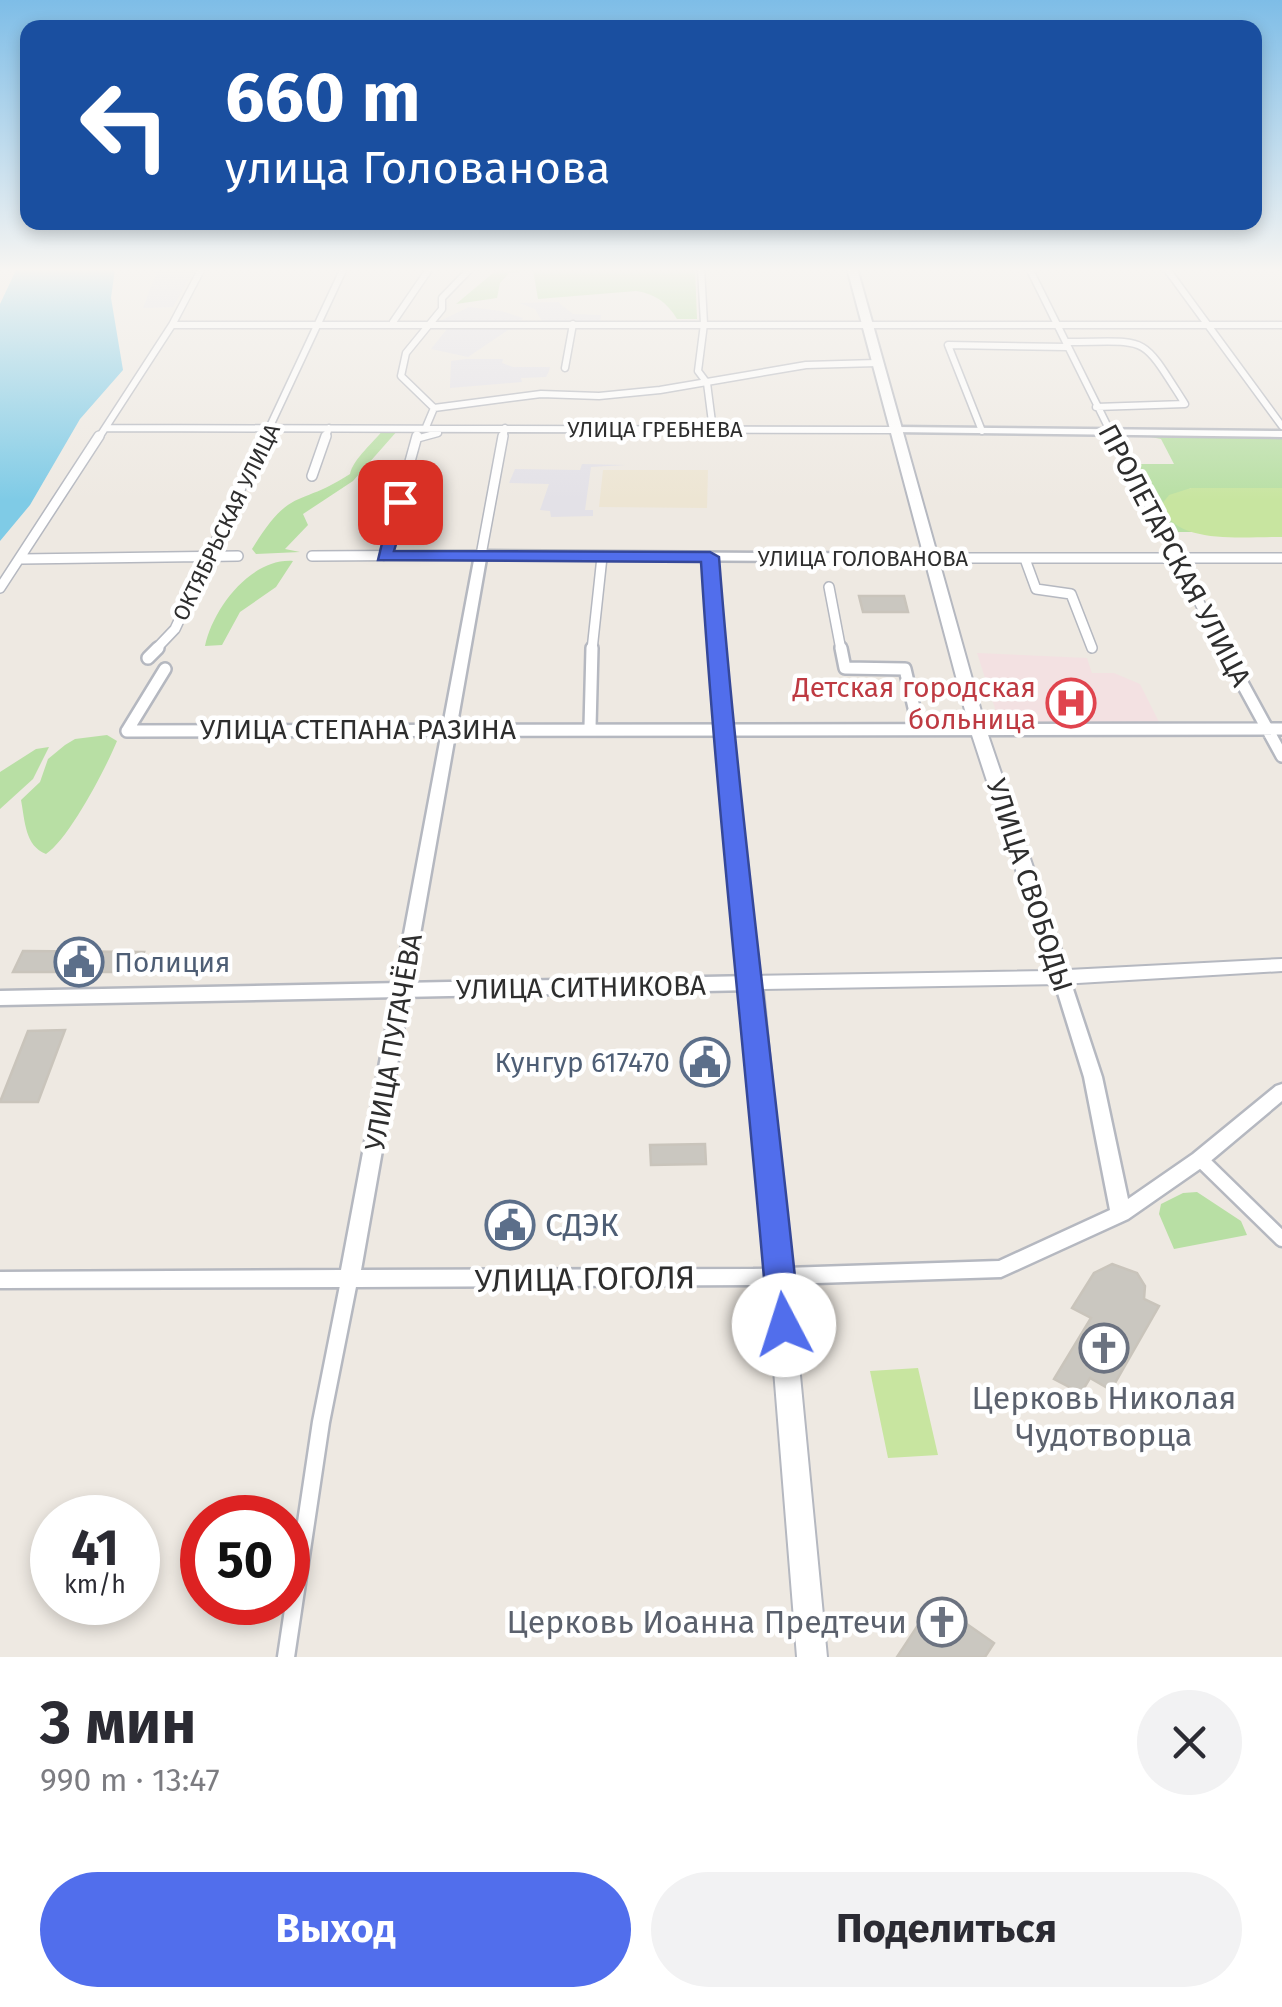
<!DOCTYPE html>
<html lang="ru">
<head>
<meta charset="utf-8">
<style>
  body { margin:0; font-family:"Fira Sans",sans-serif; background:#f2f2f3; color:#2b2b33; height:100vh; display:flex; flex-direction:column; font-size:38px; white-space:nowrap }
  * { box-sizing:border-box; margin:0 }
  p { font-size:32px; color:#7c7c81 }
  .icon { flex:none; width:55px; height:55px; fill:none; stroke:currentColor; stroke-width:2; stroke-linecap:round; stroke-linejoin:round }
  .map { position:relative; height:1657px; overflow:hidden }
  .panel { display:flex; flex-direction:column; background:#fff; flex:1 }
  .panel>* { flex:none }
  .top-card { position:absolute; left:20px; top:20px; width:1242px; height:210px; border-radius:20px; box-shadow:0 5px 15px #0003; background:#1a4fa0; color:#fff; overflow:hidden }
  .speed { position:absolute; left:30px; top:1495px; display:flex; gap:20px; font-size:50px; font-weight:700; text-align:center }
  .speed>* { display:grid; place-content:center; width:130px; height:130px; border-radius:50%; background:#fff; box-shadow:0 5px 15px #0003; line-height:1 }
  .speed small { font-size:25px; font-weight:400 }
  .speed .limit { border:15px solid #d22; background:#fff; color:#111 }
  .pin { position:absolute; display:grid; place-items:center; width:85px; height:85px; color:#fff; margin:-42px; border-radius:20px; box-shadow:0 5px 15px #0006 }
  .me { position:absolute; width:110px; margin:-55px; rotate:355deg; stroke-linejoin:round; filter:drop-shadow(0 0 8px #0008) }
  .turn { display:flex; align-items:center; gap:35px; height:210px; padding:0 40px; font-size:45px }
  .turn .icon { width:130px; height:130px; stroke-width:2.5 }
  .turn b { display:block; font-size:70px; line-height:85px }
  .round { display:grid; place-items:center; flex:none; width:105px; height:105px; border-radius:52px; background:#f2f2f3 }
  .head { display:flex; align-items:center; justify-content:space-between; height:170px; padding:0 40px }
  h1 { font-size:60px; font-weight:700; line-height:75px }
  .primary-button { display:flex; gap:20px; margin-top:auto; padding:20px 40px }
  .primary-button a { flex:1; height:115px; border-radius:60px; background:#516eec; color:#fff; font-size:40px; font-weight:700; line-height:115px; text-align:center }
  .primary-button a+a { background:#f2f2f3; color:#2b2b33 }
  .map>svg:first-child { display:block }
  .industrial { fill:#e3e1e7 }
  .education { fill:#ede5d3 }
  .medical { fill:#f3e1e2 }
  .green { fill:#b8dfa4 }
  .pitch { fill:#c8e5a0 }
  .water { fill:#7fcbe6 }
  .building { fill:#cac7c0; stroke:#c9c4bb; stroke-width:2.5 }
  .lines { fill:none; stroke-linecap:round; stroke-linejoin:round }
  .minor-far4-casing { stroke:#b5b8c0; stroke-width:9 }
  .minor-far3-casing { stroke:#b5b8c0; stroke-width:12 }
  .minor-far2-casing { stroke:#b5b8c0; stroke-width:16 }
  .minor-far1-casing { stroke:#b5b8c0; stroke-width:19 }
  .minor-casing { stroke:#b5b8c0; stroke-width:21 }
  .tertiary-casing { stroke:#b5b8c0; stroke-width:5 }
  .secondary-casing { stroke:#b5b8c0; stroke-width:4 }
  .minor-far4 { stroke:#fff; stroke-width:6 }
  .minor-far3 { stroke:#fff; stroke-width:9 }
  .minor-far2 { stroke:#fff; stroke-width:11 }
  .minor-far1 { stroke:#fff; stroke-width:14 }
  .minor { stroke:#fff; stroke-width:16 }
  .tertiary { fill:#fff; fill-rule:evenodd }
  .secondary { fill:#fff; fill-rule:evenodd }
  .route { fill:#516eec; stroke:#354899; stroke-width:2.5 }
  .labels { text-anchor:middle; stroke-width:9; stroke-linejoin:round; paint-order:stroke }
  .far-street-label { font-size:22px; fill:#2e2e2e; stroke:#fff }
  .street-label { font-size:28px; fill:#2e2e2e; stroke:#fff }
  .health-label { font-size:28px; fill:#be3a42; stroke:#fff; text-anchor:end }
  .service-label { font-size:28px; fill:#4e5e75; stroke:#fff; text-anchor:start }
  .near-service-label { font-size:32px; fill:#4e5e75; stroke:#fff; text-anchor:start }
  .near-street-label { font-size:32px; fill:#2e2e2e; stroke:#fff }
  .near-worship-label { font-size:32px; fill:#5b616d; stroke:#fff }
</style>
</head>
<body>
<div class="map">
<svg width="1282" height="1657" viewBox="0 0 1282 1657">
  <rect width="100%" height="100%" fill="#eee9e2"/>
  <path class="industrial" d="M 158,268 L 195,268 L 173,307 L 143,308 Z
    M 558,302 L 573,314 L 601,315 L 600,323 L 508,330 L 468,357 L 431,349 L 451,324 L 440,321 L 469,307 L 501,311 L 523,318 L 520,322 L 542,321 L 535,309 L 519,303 Z
    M 465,359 L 503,359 L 502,363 L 513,367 L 550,367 L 549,371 L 546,377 L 521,378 L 522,382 L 450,388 L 451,361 Z
    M 582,464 L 626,465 L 591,467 L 585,510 L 593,510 L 593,516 L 551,517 L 550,511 L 540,510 L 549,484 L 509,483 L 515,469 L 580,470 Z"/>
  <path class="education" d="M 603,470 L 708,470 L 707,508 L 599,507 Z"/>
  <path class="medical" d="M 977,653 L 1087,658 L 1092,673 L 1114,673 L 1140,684 L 1159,722 L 1000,724 Z"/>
  <path class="green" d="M 499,268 L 695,268 L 697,319 L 677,319 C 667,302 655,294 636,291 L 538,299 L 533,270 L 509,273 L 500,283 L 497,298 L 456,304 Z
    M 383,430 L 398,430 L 353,481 L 303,514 L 308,525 L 285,549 L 300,552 L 256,554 L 252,549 C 291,485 298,508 350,474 C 353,459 374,442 383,430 Z
    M 1146,436 L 1282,436 L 1282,488 L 1191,488 L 1162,504 L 1195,532 L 1173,532 L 1134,464 L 1174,464 L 1161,439 Z
    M 293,561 L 276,587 L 240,612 L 222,645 L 205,646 C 213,608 251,558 293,561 Z
    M 107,735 L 117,741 C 106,768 69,839 46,854 C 25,846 25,821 21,800 L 40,782 L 48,759 L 65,745 L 75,739 Z
    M 49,747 L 33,779 L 0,809 L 0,772 L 36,749 Z
    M 1197,1192 L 1241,1221 L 1247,1235 L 1174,1249 L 1159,1214 L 1161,1204 L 1183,1193 Z"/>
  <path class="pitch" d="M 1191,488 L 1282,488 L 1282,537 C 1250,536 1171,547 1162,504 L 1169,495 Z
    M 918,1368 L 938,1455 L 888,1458 L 870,1371 Z"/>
  <path class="water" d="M 17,268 L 115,268 L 111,298 L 123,370 L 80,419 L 30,505 L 0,541 L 0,304 Z"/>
  <path class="building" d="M 859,596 L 904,596 L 908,612 L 863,612 Z
    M 23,951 L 144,952 L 136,972 L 13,972 Z
    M 65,1030 L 38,1102 L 0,1102 L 28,1031 Z
    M 705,1144 L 706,1164 L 651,1165 L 650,1145 Z
    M 1112,1264 L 1137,1273 L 1145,1286 L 1144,1299 L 1159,1306 L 1111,1390 L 1090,1378 L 1081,1393 L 1054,1379 L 1091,1318 L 1072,1308 L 1094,1273 Z
    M 934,1601 L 994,1643 L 985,1657 L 897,1657 Z"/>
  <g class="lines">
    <g class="minor-far4-casing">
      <path id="minor-far4" d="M 701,268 L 704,324 L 698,371 L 707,383 L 713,430
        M 1029,268 L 1114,439
        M 1166,268 L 1282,426
        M 393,322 L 430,268
        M 172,325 L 1282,325
        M 1066,342 C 1151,342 1139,332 1185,404 L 1096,407
        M 565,368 L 573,324
        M 434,408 L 541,394 L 599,396 L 660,390 L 806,365 L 877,363
        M 426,427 L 434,408 L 401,376 L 406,353 L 442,309 L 442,298 L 471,268
        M 106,428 L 896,430
        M 982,431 L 948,345 L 1067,347
        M 98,439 L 172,325 L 202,268
        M 264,439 L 344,268
        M 325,439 L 329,428
        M 416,439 L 438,433
        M 503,439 L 505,428"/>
    </g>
    <g class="minor-far3-casing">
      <path id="minor-far3" d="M 1113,436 L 1224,650
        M 312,476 L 326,436
        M 312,556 L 481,555 L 503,436
        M 384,556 L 417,436
        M 710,557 L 717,650
        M 931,558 L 1282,558
        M 21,559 L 238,556
        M 1025,559 L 1036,589 L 1071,594 L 1092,648
        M 829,587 L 841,650
        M 0,588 L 99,436
        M 155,650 L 175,629 L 265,436
        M 592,650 L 602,557"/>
    </g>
    <g class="minor-far2-casing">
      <path id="minor-far2" d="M 716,648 L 745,914
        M 841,648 L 845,668 L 905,669 L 919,729
        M 1223,648 L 1282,756
        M 148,658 L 158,648
        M 590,727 L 592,648
        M 127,731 L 1282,729
        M 127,731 L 165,669"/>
    </g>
    <g class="minor-far1-casing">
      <path id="minor-far1" d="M 0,998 L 753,983 L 744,912
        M 1200,1159 L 1282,1239"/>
    </g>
    <g class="minor-casing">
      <path id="minor" d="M 286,1657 L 321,1422 L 349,1281"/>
    </g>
    <g class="tertiary-casing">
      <path id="tertiary" d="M 896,427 L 1282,431 L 1282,437 L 892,432 L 891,430 Z
        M 481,551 L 931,554 L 937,558 L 931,562 L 486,559 L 361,1270 L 753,1269 L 999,1261 L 1110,1210 L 1084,1077 L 1053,977 L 1055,973 L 1067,973 L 1069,977 L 1102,1077 L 1128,1199 L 1193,1154 L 1276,1086 L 1282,1084 L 1282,1101 L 1207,1164 L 1128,1219 L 1001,1277 L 753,1285 L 356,1287 L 349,1289 L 342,1287 L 0,1288 L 0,1272 L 341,1270 L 475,555 Z"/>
    </g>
    <g class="secondary-casing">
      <path id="secondary" d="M 847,268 L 857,268 L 986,729 L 1068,970 L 1282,959 L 1282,971 L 1061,984 L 763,989 L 827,1657 L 797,1657 L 743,983 L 746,978 L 753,976 L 1049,971 L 970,729 Z"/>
    </g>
    <use href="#minor-far4" class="minor-far4"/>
    <use href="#minor-far3" class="minor-far3"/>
    <use href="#minor-far2" class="minor-far2"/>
    <use href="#minor-far1" class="minor-far1"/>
    <use href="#minor" class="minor"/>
    <use href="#tertiary" class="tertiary"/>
    <use href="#secondary" class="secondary"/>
  </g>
  <linearGradient id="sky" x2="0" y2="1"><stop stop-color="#7ebde7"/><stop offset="0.54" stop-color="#f7f5f2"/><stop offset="1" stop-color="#f7f5f2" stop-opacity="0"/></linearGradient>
  <rect width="1282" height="500" fill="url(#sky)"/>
  <path class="route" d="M 400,497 L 409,502 L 394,551 L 710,552 L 719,557 C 739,814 774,1069 800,1325 L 795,1335 L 784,1338 L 772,1335 L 768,1325 C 747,1071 717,817 701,562 L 378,560 L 392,502 Z"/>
  <defs>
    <g id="hospital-ring" transform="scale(2.5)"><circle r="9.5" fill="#fff" stroke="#e0444e" stroke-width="1.5"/><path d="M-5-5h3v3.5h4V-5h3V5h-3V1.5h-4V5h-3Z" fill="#e0444e"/></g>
    <g id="civic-ring" transform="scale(2.5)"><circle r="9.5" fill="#fff" stroke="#5c6f8a" stroke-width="1.5"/><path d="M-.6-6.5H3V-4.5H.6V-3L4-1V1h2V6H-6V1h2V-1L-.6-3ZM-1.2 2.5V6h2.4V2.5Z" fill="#5c6f8a"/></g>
    <g id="church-ring" transform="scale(2.5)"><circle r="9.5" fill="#fff" stroke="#6b7280" stroke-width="1.5"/><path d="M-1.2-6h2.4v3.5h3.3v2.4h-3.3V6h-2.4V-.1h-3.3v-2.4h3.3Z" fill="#6b7280"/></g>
  </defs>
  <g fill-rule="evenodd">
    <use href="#hospital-ring" x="1071" y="703"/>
    <use href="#civic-ring" x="79" y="962"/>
    <use href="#civic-ring" x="705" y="1062"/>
    <use href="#civic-ring" x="510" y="1225"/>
    <use href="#church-ring" x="1104" y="1348"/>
    <use href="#church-ring" x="942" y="1622"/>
  </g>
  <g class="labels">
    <g class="far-street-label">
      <text x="655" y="437">УЛИЦА ГРЕБНЕВА</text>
      <text transform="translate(226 522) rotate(-64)" y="8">ОКТЯБРЬСКАЯ УЛИЦА</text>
      <text x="863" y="566">УЛИЦА ГОЛОВАНОВА</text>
    </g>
    <g class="street-label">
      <text transform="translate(1175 555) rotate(62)" y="10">ПРОЛЕТАРСКАЯ УЛИЦА</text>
      <text x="358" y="739">УЛИЦА СТЕПАНА РАЗИНА</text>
      <text transform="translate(1030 885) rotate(72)" y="10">УЛИЦА СВОБОДЫ</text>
      <text transform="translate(581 987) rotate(-1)" y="10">УЛИЦА СИТНИКОВА</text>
      <text transform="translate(393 1042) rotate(-80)" y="10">УЛИЦА ПУГАЧЁВА</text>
    </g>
    <g class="health-label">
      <text x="1036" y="697">Детская городская<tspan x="1036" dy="32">больница</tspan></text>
    </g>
    <g class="service-label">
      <text x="114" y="972">Полиция</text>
      <text x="670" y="1072" text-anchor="end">Кунгур 617470</text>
    </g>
    <g class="near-service-label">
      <text x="545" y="1236">СДЭК</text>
    </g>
    <g class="near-street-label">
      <text transform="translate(585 1279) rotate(-1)" y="11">УЛИЦА ГОГОЛЯ</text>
    </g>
    <g class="near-worship-label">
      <text x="1104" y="1409">Церковь Николая<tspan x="1104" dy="37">Чудотворца</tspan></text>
      <text x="907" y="1633" text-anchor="end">Церковь Иоанна Предтечи</text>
    </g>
  </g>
</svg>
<div class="speed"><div>41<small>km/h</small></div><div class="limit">50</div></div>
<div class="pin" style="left:400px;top:502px;background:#d93025"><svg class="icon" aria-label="arrive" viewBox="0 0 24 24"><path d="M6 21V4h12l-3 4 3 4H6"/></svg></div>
<svg class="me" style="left:784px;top:1325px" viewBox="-20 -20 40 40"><circle r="19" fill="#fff"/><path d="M0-13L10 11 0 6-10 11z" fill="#516eec"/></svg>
<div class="top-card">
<div class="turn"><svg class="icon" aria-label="left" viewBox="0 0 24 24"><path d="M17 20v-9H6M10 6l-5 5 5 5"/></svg><div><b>660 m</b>улица Голованова</div></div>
</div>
</div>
<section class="panel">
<div class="head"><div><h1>3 мин</h1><p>990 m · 13:47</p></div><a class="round"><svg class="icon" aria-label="close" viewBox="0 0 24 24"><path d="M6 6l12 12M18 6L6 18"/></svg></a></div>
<div class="primary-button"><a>Выход</a><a>Поделиться</a></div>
</section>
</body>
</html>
